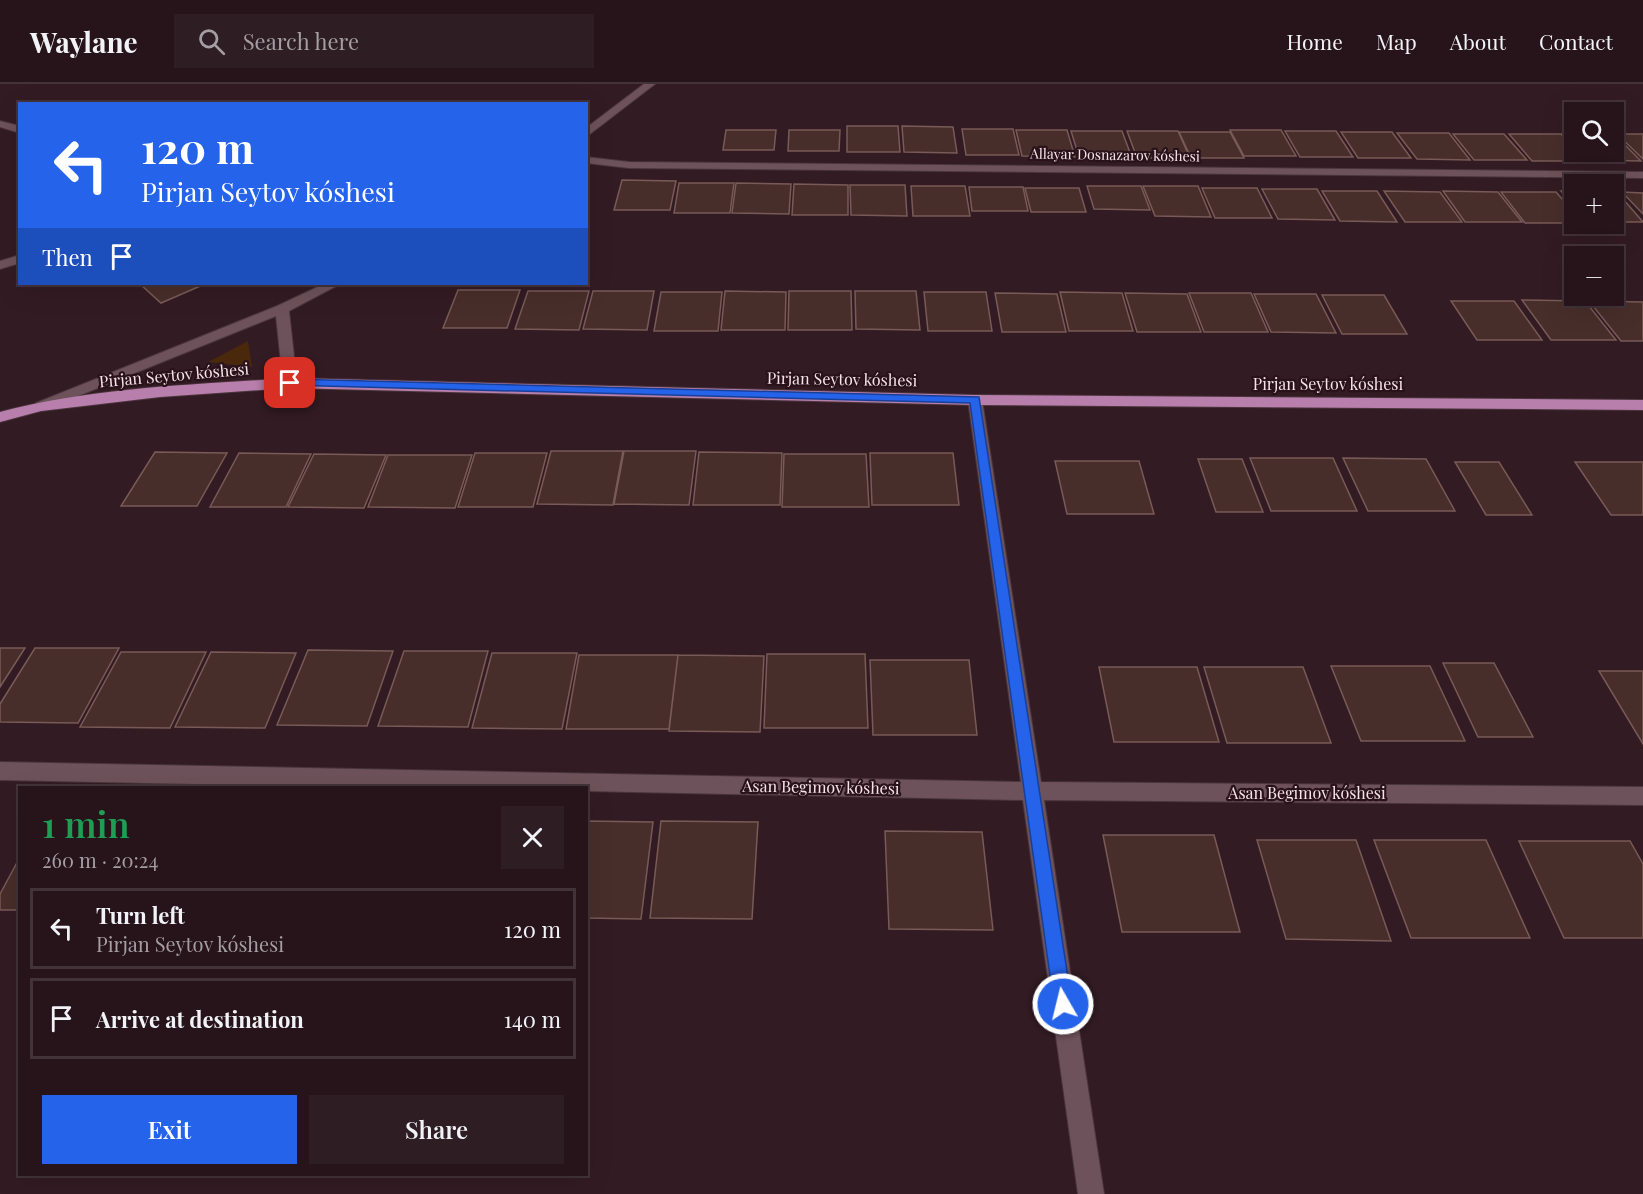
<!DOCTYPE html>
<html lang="en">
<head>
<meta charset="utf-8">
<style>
  body { margin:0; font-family:"Playfair Display",serif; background:#2e1d23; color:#f1f3f6; height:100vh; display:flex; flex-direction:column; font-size:22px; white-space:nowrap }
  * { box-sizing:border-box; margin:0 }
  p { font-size:20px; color:#a49ea2 }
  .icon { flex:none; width:33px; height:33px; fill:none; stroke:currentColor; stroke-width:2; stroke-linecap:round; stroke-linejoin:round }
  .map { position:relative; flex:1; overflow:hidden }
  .side { position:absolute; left:18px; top:702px; width:570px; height:390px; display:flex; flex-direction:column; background:#26141a; border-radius:0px; box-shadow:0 6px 24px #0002,0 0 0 2px #423339 }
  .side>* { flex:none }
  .banner { position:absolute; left:18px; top:18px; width:570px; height:183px; border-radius:0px; box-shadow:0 6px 24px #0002,0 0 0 2px #423339; background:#2563eb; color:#fff; overflow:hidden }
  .buttons { position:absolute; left:1564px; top:18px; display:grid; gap:12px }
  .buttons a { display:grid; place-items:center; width:60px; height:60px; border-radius:0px; background:#26141a; box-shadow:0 6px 24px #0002,0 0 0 2px #423339; font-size:30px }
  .pin { position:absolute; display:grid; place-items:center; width:51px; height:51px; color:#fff; margin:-26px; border-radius:12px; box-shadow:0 3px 9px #0006 }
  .me { position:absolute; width:66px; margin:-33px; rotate:352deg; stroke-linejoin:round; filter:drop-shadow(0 0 4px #0008) }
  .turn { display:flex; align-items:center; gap:21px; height:126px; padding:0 24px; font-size:27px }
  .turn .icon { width:78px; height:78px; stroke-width:2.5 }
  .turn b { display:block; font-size:42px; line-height:51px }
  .then { display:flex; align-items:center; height:57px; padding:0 24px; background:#0003; gap:12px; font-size:22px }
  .round { display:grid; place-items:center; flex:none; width:63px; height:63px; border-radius:0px; background:#2e1d23 }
  .summary { display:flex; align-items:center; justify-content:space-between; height:102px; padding:0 24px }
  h1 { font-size:36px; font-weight:600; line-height:45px; color:#1e9e55 }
  .primary-button { display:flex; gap:12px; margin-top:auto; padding:12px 24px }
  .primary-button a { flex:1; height:69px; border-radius:0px; background:#2563eb; color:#fff; font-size:24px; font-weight:600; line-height:69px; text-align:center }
  .primary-button a+a { background:#2e1d23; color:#f1f3f6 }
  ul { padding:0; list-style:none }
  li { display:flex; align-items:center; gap:18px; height:81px; margin:0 12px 9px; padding:0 12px; border:3px solid #423339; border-radius:0px }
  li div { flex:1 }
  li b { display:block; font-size:22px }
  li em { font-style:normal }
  header { display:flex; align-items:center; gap:36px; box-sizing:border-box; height:84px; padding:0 30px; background:#26141a; border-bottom:2px solid #423339 }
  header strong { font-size:28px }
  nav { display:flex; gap:33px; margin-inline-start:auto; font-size:21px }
  .search { width:420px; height:54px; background:#2e1d23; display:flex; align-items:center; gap:15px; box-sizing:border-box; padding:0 21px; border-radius:0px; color:#a49ea2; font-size:22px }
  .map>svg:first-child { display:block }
  .green { fill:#4a280c }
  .building { fill:#482e2b; stroke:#785b57; stroke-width:1.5 }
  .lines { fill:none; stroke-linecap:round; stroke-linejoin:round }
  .lane-casing { stroke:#4a363c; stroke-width:2 }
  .street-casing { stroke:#4a363c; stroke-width:2 }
  .secondary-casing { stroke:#4a363c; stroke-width:2 }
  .primary-casing { stroke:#4a363c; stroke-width:2 }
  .lane { fill:#6e525b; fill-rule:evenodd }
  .street { fill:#6e525b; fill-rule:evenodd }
  .secondary { fill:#6e525b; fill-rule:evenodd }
  .primary { fill:#b87eac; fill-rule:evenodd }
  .route { fill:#2563eb; stroke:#184099; stroke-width:1.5 }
  .labels { text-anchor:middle; stroke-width:4.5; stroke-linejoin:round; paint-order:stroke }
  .far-street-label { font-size:14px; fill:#f4e3e8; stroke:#29121a }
  .street-label { font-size:16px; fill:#f4e3e8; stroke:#29121a }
</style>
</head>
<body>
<header>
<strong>Waylane</strong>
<div class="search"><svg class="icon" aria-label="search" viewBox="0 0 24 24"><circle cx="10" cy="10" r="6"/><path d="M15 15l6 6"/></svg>Search here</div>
<nav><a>Home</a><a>Map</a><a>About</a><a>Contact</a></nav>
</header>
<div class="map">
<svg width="1643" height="1110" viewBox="0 0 1643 1110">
  <rect width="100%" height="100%" fill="#331b23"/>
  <path class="green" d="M 248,257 L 252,283 L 208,278 Z"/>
  <path class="building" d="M 847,42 L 898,42 L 900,68 L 847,68 Z
    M 902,42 L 953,43 L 957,69 L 904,68 Z
    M 962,45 L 1013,45 L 1019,71 L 966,71 Z
    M 726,46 L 776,46 L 774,66 L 723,66 Z
    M 789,46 L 840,46 L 839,67 L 788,67 Z
    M 1016,46 L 1067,46 L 1075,73 L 1022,72 Z
    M 1230,46 L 1281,46 L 1296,72 L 1244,72 Z
    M 1071,47 L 1122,47 L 1132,74 L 1079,73 Z
    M 1127,47 L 1178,47 L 1190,74 L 1137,74 Z
    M 1285,47 L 1336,47 L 1353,73 L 1300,73 Z
    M 1179,48 L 1230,48 L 1244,74 L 1191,74 Z
    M 1341,48 L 1392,48 L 1411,74 L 1358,74 Z
    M 1397,49 L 1449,49 L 1470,76 L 1417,75 Z
    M 1453,50 L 1504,50 L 1527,76 L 1474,76 Z
    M 1509,50 L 1561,50 L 1585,77 L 1532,77 Z
    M 1563,50 L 1575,50 L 1575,63 Z
    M 1614,50 L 1641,77 L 1588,76 L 1579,68 L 1614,68 Z
    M 1617,50 L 1643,50 L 1643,75 Z
    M 622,96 L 676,97 L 670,126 L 614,126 Z
    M 679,99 L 734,99 L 730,129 L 674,129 Z
    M 736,99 L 791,100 L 789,130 L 732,129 Z
    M 794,100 L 848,101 L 848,131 L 792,131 Z
    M 850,101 L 905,101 L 907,132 L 851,131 Z
    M 911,102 L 965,102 L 970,132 L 913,132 Z
    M 1087,102 L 1141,102 L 1150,126 L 1094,125 Z
    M 1143,102 L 1198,102 L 1211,133 L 1155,132 Z
    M 969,103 L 1023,103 L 1028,127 L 972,127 Z
    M 1025,104 L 1079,104 L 1086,128 L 1031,128 Z
    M 1202,104 L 1257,104 L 1272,134 L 1215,134 Z
    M 1262,105 L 1317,105 L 1335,136 L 1278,135 Z
    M 1322,107 L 1377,107 L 1397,138 L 1340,137 Z
    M 1384,107 L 1440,108 L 1462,138 L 1405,138 Z
    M 1443,107 L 1498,108 L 1522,138 L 1465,138 Z
    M 1561,107 L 1575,107 L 1575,123 Z
    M 1501,108 L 1556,108 L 1575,130 L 1575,139 L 1525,139 Z
    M 1614,108 L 1617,108 L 1643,138 L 1614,138 Z
    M 1622,108 L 1643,109 L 1643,130 Z
    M 140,200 L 205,200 L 161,219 Z
    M 458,206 L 520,206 L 507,244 L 443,244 Z
    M 528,207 L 589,207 L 579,246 L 515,245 Z
    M 593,207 L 654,207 L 647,246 L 583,245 Z
    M 725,207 L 786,208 L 785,246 L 721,246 Z
    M 789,207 L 851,207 L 852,246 L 788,246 Z
    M 855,207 L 916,207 L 920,246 L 856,245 Z
    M 661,208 L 722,208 L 718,247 L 654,247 Z
    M 924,208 L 986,208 L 992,247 L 928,247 Z
    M 1060,208 L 1122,209 L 1133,247 L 1069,247 Z
    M 995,209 L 1057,210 L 1066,248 L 1002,248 Z
    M 1125,209 L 1187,210 L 1201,248 L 1137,248 Z
    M 1189,209 L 1251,209 L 1268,248 L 1204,248 Z
    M 1254,210 L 1316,210 L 1336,249 L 1271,248 Z
    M 1322,211 L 1384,211 L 1407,250 L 1342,250 Z
    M 1522,216 L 1585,217 L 1616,256 L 1551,256 Z
    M 1451,217 L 1514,217 L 1542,256 L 1477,256 Z
    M 1589,217 L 1643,218 L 1643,257 L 1621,257 Z
    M 551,367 L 623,367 L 613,421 L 537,420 Z
    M 624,367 L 696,367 L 689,421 L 614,420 Z
    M 155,368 L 227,369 L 197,422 L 121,422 Z
    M 699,368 L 782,369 L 780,421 L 693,421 Z
    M 239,369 L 311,370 L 286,423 L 210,423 Z
    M 475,369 L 547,369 L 533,423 L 458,423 Z
    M 870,369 L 953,369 L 959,421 L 872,421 Z
    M 314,370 L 386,371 L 364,424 L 288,423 Z
    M 784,370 L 866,370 L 869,423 L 782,423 Z
    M 388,371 L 472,371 L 455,424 L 368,423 Z
    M 1250,374 L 1333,374 L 1357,427 L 1271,427 Z
    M 1343,374 L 1426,375 L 1455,427 L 1368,427 Z
    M 1198,375 L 1242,375 L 1263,428 L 1216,428 Z
    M 1055,377 L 1139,377 L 1154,430 L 1067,430 Z
    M 1455,378 L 1499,378 L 1532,431 L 1486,431 Z
    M 1575,378 L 1643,378 L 1643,431 L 1611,431 Z
    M 0,564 L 25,564 L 0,603 Z
    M 35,564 L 119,564 L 78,639 L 0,638 L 0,620 Z
    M 308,566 L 393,567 L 367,642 L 277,641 Z
    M 404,567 L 488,567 L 468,643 L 378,642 Z
    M 121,568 L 206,568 L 170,644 L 80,643 Z
    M 211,568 L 296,569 L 265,644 L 175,643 Z
    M 492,569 L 577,569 L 562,645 L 472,644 Z
    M 767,570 L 865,570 L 868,644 L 764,644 Z
    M 579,571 L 678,571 L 669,645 L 566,645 Z
    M 678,571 L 764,572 L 760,648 L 669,647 Z
    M 870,576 L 969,576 L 977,651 L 873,651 Z
    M 1443,579 L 1494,579 L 1533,653 L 1478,653 Z
    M 1331,582 L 1430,582 L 1465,657 L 1361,657 Z
    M 1099,583 L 1197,583 L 1219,658 L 1114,658 Z
    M 1204,583 L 1303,583 L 1331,659 L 1227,659 Z
    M 1599,587 L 1643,587 L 1643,660 Z
    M 586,737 L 653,738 L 641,835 L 586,834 Z
    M 661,737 L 758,738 L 752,835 L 650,834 Z
    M 885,747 L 982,748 L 993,846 L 889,845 Z
    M 1103,751 L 1214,751 L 1240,848 L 1122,848 Z
    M 1257,756 L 1356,756 L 1391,857 L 1286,855 Z
    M 1374,756 L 1486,756 L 1530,854 L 1411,854 Z
    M 1519,757 L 1630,757 L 1643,780 L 1643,854 L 1564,854 Z
    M 20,773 L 20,826 L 0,826 L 0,810 Z"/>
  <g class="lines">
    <g class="lane-casing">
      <path id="lane" d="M 20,171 L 20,179 L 0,185 L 0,177 Z"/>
    </g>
    <g class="street-casing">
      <path id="street" d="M 0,37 L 20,42 L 20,49 L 0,43 Z
        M 586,73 L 629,78 L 1643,88 L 1643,94 L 629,84 L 586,79 Z
        M 975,311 L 982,316 L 1041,698 L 1643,703 L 1643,721 L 1044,716 L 1104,1110 L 1078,1110 L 1023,716 L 586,707 L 586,704 L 383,704 L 0,696 L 0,678 L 1021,698 L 968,316 Z"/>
    </g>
    <g class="secondary-casing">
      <path id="secondary" d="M 644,0 L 655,0 L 586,53 L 586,44 Z
        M 324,200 L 340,200 L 289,227 L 297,299 L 295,302 L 290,304 L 283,299 L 276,232 L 46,325 L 41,327 L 34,322 L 36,319 L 277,222 Z"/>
    </g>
    <g class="primary-casing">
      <path id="primary" d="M 290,294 L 975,311 L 1643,316 L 1643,326 L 975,321 L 290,304 L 160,313 L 41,327 L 0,338 L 0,328 C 94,303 193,301 290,294 Z"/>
    </g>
    <use href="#lane" class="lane"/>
    <use href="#street" class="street"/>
    <use href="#secondary" class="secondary"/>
    <use href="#primary" class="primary"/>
  </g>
  <path class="route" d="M 290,295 L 979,313 L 1072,920 L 1069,927 L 1063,929 L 1057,927 L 1054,920 L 970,319 L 286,301 L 286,296 Z"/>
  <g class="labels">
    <g class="far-street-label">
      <text transform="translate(1115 71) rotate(1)" y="5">Allayar Dosnazarov kóshesi</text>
    </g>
    <g class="street-label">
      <text transform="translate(174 291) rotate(-5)" y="6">Pirjan Seytov kóshesi</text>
      <text transform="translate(842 295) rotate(1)" y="6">Pirjan Seytov kóshesi</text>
      <text x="1328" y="306">Pirjan Seytov kóshesi</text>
      <text transform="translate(821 703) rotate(1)" y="6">Asan Begimov kóshesi</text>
      <text x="1307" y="715">Asan Begimov kóshesi</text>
    </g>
  </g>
</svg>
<div class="buttons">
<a><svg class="icon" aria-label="search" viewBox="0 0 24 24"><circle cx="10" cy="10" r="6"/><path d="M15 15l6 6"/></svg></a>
<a>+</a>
<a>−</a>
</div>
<div class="pin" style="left:290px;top:299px;background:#d93025"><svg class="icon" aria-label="arrive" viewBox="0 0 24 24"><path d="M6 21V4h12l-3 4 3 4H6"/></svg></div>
<svg class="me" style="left:1063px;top:920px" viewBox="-20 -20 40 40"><circle r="17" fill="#2563eb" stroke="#fff" stroke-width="3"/><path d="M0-11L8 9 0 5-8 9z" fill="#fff"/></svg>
<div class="banner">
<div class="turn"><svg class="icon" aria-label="left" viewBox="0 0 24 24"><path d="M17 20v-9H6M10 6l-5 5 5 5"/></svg><div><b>120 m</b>Pirjan Seytov kóshesi</div></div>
<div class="then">Then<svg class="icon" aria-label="arrive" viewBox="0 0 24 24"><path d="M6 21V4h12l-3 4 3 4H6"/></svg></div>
</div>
<section class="side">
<div class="summary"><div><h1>1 min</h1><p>260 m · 20:24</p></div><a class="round"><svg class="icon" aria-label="close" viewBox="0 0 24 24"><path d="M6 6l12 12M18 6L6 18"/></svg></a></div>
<ul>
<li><svg class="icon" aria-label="left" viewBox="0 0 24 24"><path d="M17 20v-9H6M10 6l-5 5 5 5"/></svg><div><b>Turn left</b><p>Pirjan Seytov kóshesi</p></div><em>120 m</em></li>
<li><svg class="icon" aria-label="arrive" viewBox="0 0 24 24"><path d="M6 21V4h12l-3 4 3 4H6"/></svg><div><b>Arrive at destination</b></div><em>140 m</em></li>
</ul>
<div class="primary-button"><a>Exit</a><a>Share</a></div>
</section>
</div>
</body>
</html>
